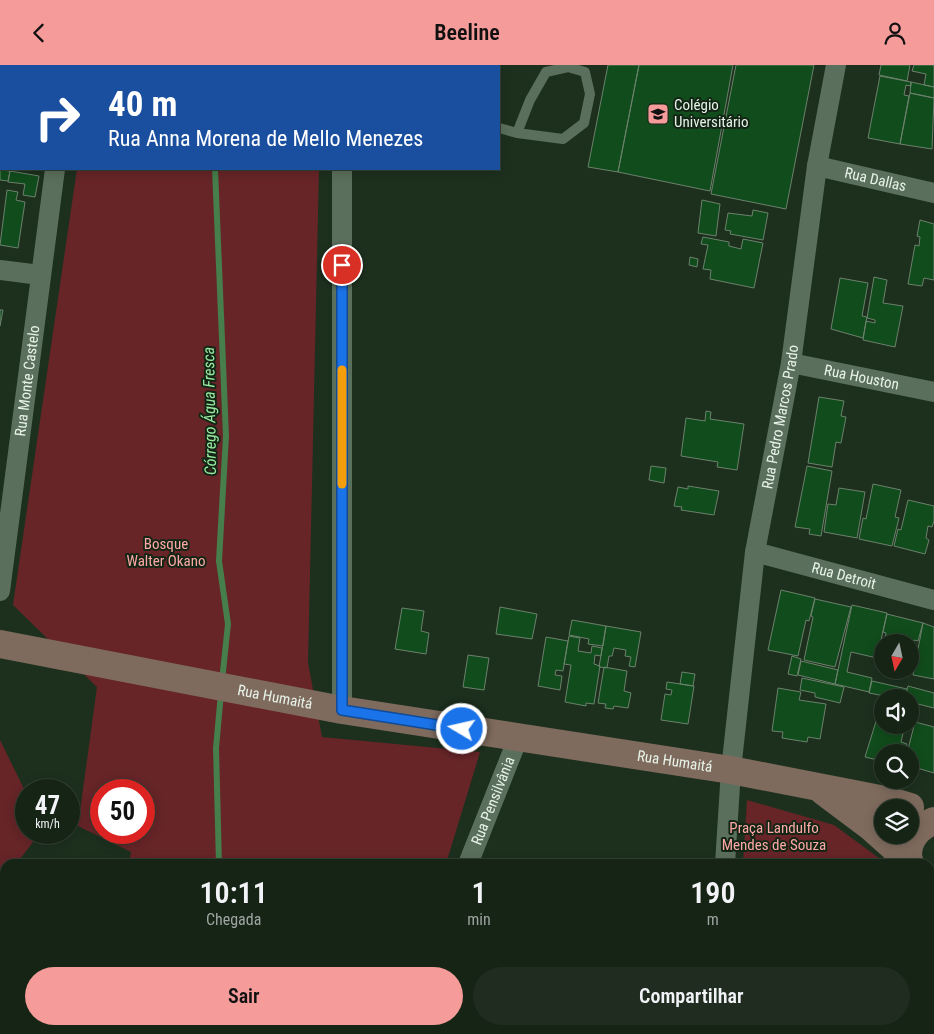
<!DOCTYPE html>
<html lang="pt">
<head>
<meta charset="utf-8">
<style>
  body { margin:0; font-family:"Roboto Condensed",sans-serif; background:#1f2c1f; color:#f1f3f6; height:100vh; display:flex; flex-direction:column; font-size:19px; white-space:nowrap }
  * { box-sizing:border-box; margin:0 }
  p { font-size:16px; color:#9ea4a1 }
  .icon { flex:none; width:28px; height:28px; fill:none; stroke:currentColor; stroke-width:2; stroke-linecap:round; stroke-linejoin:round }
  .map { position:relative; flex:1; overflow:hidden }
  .side { position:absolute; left:0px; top:794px; width:935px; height:176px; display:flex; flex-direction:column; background:#162416; border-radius:15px 15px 0 0; box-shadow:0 2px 12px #0003,0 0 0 1px #354135 }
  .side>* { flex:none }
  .banner { position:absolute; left:0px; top:0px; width:500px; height:105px; box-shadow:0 2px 12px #0003,0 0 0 1px #354135; background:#1a4fa0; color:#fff; overflow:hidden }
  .needle { width:32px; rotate:189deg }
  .fabs { position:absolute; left:874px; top:569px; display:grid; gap:10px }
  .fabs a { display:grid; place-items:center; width:45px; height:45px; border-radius:50%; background:#162416; box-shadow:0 2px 12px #0003,0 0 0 1px #354135; font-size:25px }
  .speed { position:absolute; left:15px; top:714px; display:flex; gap:10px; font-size:25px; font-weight:700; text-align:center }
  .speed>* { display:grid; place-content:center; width:65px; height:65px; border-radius:50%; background:#162416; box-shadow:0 2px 12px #0003,0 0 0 1px #354135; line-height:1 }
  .speed small { font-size:12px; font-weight:400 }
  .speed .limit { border:8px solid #d22; background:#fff; color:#111 }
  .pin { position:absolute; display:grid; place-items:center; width:42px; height:42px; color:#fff; margin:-21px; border:2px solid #fff; border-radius:50%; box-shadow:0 1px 5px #0007 }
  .me { position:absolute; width:55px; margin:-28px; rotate:279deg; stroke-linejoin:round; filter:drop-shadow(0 0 4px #0008) }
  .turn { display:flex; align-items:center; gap:18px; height:105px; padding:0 25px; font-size:22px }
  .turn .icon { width:65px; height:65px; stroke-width:2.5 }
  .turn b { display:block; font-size:35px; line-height:42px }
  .eta { display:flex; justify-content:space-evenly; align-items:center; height:85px; text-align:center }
  .eta b { font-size:30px; font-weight:600; line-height:35px }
  .cta { display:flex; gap:10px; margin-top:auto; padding:10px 25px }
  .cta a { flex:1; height:58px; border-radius:30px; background:#f59b9a; color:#111; font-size:20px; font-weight:600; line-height:58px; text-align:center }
  .cta a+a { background:#1f2c1f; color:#f1f3f6 }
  header { display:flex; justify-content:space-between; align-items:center; height:65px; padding:0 25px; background:#f59b9a; color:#111; font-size:22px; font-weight:600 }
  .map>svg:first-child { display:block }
  .green { fill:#672528; fill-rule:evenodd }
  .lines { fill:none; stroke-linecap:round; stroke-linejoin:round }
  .stream { stroke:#467e4c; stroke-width:6 }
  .building { fill:#114c1c; stroke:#6b816c }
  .path { stroke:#7c8c7d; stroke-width:3; stroke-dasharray:5 2.5; stroke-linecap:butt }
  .service { stroke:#5b705c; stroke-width:10 }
  .minor { stroke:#5b705c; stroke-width:20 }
  .secondary { stroke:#7f6b5e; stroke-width:28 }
  .route-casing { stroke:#114b97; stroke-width:12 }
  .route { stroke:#1a73e8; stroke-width:9 }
  .slow { stroke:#f59e0b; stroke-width:9 }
  .labels { text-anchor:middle; stroke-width:4; stroke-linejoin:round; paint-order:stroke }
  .poi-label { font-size:15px; fill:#e7f3e8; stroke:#132615; text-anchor:start }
  .street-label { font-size:15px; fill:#e7f3e8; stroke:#132615 }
  .park-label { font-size:15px; fill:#fea8a6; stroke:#132615 }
  .water-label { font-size:16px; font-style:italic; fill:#9aeaa1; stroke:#132615 }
</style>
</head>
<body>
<header><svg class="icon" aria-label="back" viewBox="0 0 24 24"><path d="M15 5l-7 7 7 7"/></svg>Beeline<svg class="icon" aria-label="person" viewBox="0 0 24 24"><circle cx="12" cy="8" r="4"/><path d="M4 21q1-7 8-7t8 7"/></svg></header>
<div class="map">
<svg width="934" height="969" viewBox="0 0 934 969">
  <rect width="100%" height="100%" fill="#1d301e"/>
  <path class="green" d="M 92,0 L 326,0 L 92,1 Z
    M 77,104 L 319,104 L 308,598 L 322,672 L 480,687 L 446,799 L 129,799 L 131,787 L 78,761 L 97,622 L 13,540 ZM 101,725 L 144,725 L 144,768 L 101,768 Z
    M 0,675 L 26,728 L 26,768 L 40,768 L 16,799 L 5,799 L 5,826 L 0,852 Z
    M 747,735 L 834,760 L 887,799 L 743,799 Z
    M 0,931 L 5,931 L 5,965 L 394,965 L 393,969 L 0,969 Z"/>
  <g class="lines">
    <path class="stream" d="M 224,1 L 224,0
      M 215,104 L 226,371 L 219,496 L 228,559 L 222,616
      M 219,799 L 216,683 L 221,628
      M 210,969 L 210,965"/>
  </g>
  <path class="building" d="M 384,0 L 432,0 L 384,1 Z
    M 608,0 L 639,0 L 618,107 L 588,102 Z
    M 639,0 L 733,0 L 710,126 L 618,107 Z
    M 736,0 L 814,0 L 786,144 L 711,129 Z
    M 881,0 L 910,0 L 907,16 L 879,10 Z
    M 914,0 L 934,0 L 934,22 L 924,20 L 926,9 L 912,6 Z
    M 880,11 L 911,17 L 911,21 L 906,20 L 904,30 L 909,31 L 900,79 L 868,73 Z
    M 911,17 L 934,22 L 934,33 L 910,28 Z
    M 910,28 L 934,33 L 932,84 L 900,79 Z
    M 0,34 L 1,34 L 1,58 L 0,57 Z
    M 0,105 L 10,106 L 8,116 L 0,115 Z
    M 10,106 L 39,111 L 35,132 L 23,130 L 25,119 L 8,117 Z
    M 7,125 L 18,127 L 16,135 L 25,137 L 18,183 L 0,180 Z
    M 702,135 L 720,139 L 716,171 L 698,168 Z
    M 753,145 L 768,148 L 763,175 L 730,169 L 731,166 L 725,165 L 728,148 L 752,151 Z
    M 920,155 L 934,159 L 934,215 L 924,213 L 922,221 L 908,219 L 915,180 L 919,181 L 920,172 L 917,171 Z
    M 703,172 L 729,177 L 729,181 L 741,184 L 743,174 L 763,178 L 754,223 L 710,214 L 711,205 L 703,204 L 708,180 L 701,179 Z
    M 690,192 L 698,194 L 697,202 L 689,200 Z
    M 874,212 L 887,215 L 883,238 L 903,241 L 895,282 L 863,275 L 866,256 L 875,258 L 875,255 L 867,253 Z
    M 840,213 L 868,218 L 862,251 L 867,252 L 863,273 L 831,264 Z
    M 0,245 L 3,245 L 0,261 Z
    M 819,332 L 844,336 L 841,351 L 846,352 L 841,378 L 836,377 L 832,402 L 808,398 Z
    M 706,346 L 711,347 L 710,354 L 744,359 L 737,405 L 717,402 L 718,397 L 681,391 L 686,353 L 705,356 Z
    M 651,401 L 666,403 L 664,418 L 649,415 Z
    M 807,401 L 832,406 L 821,471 L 809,469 L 810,464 L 795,462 Z
    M 873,419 L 901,425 L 895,452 L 899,453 L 892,481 L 859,474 L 863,453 L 866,454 Z
    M 688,421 L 719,426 L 714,450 L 681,445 L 682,442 L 674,441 L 678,422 L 688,424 Z
    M 839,423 L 865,427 L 857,473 L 824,467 L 828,439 L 836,440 Z
    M 908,435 L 934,441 L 934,456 L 932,462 L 928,461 L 926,473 L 929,475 L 925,489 L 894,481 L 898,464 L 901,465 Z
    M 781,525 L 815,533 L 809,556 L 806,555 L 798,591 L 768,585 Z
    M 815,534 L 851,542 L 835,602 L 804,595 L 813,552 L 811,551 Z
    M 852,540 L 887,548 L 877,593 L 851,587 L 847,607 L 872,613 L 869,627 L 835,619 Z
    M 500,542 L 537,549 L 532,574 L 496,569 Z
    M 402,543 L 424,546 L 421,566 L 429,568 L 426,589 L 395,584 Z
    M 887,549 L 923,558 L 918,576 L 914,575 L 910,592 L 910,578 L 884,578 L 886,568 L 883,567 Z
    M 572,555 L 606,561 L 603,581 L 588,579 L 589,574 L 569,570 Z
    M 923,558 L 934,562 L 934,614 L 913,610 Z
    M 606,561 L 641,567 L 635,602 L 629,601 L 631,592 L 625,591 L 626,585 L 614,583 L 612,591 L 609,591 L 607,603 L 599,602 Z
    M 569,571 L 580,573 L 578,586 L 591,588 L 592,581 L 602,583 L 601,591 L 595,590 L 594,599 L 600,601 L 594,639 L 586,638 L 586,641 L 565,637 L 571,600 L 564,599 Z
    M 546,572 L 568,576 L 563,606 L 556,605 L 555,610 L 562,611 L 560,625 L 538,621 Z
    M 882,585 L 882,605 L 907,605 L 906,610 L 878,604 Z
    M 468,590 L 489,593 L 484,625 L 463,622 Z
    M 792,591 L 801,594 L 797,611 L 788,609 Z
    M 801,596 L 838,605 L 835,619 L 798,610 Z
    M 604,602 L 627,606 L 624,626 L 631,628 L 628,643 L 614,641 L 613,644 L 605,643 L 606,639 L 598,638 Z
    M 682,607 L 695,609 L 693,621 L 680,619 Z
    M 802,613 L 844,622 L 840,638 L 815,632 L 815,628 L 800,625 Z
    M 872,616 L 907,624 L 904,632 L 890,632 L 869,628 Z
    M 667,617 L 694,621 L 688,659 L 661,655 L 665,629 L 671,630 L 672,625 L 666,624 Z
    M 908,621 L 934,628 L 934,643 L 910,637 L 910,632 L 905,632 Z
    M 778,623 L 801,627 L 799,635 L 826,639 L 820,674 L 808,672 L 807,677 L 782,673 L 783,667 L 772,666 Z
    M 910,638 L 917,639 L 914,649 L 910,648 Z
    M 881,640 L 882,660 L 905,660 L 901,677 L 907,679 L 904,688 L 882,688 L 882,696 L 865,692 Z
    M 915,657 L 934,662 L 934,708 L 910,701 L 910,688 L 907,688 Z
    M 930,905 L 934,912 L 934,947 L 930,950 Z
    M 933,961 L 934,969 L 920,969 L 930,965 Z
    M 459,965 L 529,965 L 547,968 L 458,969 Z
    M 572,965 L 591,965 L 591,968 Z
    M 605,965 L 664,965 L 670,966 L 669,969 L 604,969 Z
    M 793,965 L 818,965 L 814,969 L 788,969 Z
    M 883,965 L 902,965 L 902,966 L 899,969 L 878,969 Z"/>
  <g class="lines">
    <path class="path" d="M 930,868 L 934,878"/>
    <path class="service" d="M 499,63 L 517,68 L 563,74 L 584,58 L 590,29 L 585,7 L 568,2 L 546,7 L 530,35 L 517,68"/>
    <g class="minor">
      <path d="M 69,1 L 70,0"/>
      <path d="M 346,1 L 346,0"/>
      <path id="s1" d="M 817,101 L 934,128"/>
      <path d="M 342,104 L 342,645"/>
      <path d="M 0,205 L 40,210"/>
      <path id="s2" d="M 791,298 L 934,327"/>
      <path id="s3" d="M 755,487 L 934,535"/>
      <path id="s4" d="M 0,526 L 55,104"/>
      <path id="s5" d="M 468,799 L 518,673"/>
      <path id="s6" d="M 725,799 L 731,705 L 755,487 L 791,298 L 817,101 L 836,0"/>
      <path d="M 411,969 L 413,965"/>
      <path d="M 715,969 L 715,965"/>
      <path d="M 753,969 L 757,965"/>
    </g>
    <g class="secondary">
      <path id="s7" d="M 0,579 L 342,645 L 731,705 L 890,736 L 910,742"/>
      <path d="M 823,726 L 871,762 L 909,796"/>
      <path d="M 910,799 C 903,780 916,762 934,756"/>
      <path d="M 930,819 L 934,821"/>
    </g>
  </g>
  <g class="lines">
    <g class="route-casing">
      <path id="route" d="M 342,200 L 342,645 L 462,664"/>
    </g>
    <use href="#route" class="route"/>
    <path class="slow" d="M 342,305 L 342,419"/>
  </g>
  <defs>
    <g id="school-square" transform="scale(1.125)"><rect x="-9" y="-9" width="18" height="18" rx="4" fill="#f59b9a" stroke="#132615"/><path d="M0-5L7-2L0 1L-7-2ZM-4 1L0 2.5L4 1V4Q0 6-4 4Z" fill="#111"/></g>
  </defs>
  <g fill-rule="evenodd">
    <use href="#school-square" x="658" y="49"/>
  </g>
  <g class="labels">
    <g class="poi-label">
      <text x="674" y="45">Colégio<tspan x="674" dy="17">Universitário</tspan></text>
    </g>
    <g class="street-label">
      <text dy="5" stroke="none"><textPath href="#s1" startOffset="60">Rua Dallas</textPath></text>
      <text dy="5" stroke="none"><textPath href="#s2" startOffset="72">Rua Houston</textPath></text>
      <text dy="5" stroke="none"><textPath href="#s4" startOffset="212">Rua Monte Castelo</textPath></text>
      <text dy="5" stroke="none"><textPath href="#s6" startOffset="451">Rua Pedro Marcos Prado</textPath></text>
      <text dy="5" stroke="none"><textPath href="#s3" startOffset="92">Rua Detroit</textPath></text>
      <text dy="5" stroke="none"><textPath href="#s7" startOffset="280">Rua Humaitá</textPath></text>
      <text dy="5" stroke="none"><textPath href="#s7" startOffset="685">Rua Humaitá</textPath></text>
      <text dy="5" stroke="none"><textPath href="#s5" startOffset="68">Rua Pensilvânia</textPath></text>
    </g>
    <g class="park-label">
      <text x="166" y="484">Bosque<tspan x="166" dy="17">Walter Okano</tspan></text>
      <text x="774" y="768">Praça Landulfo<tspan x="774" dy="17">Mendes de Souza</tspan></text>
    </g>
    <g class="water-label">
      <text transform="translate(209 346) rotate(-91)" y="6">Córrego Água Fresca</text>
    </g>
  </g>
</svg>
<div class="fabs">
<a><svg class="needle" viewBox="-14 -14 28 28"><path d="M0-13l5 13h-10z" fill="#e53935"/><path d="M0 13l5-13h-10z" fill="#9ea4a1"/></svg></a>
<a><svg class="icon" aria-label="sound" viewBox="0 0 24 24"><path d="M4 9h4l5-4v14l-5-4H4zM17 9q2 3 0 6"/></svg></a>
<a><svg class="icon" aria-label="search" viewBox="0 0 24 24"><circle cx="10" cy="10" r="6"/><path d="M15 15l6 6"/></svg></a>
<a><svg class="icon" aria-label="layers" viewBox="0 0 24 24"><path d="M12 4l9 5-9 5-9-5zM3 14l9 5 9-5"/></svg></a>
</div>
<div class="speed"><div>47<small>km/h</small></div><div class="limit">50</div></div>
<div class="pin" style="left:342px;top:200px;background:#d93025"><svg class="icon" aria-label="arrive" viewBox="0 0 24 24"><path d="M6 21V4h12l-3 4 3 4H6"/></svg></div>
<svg class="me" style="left:462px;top:664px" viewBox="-20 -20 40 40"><circle r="17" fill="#1a73e8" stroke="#fff" stroke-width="3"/><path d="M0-11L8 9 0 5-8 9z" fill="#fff"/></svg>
<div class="banner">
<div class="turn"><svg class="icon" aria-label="right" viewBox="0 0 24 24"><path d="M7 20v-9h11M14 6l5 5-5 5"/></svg><div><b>40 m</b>Rua Anna Morena de Mello Menezes</div></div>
</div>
<section class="side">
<div class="eta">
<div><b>10:11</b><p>Chegada</p></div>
<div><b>1</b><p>min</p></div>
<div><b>190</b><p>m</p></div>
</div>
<div class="cta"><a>Sair</a><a>Compartilhar</a></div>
</section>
</div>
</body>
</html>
